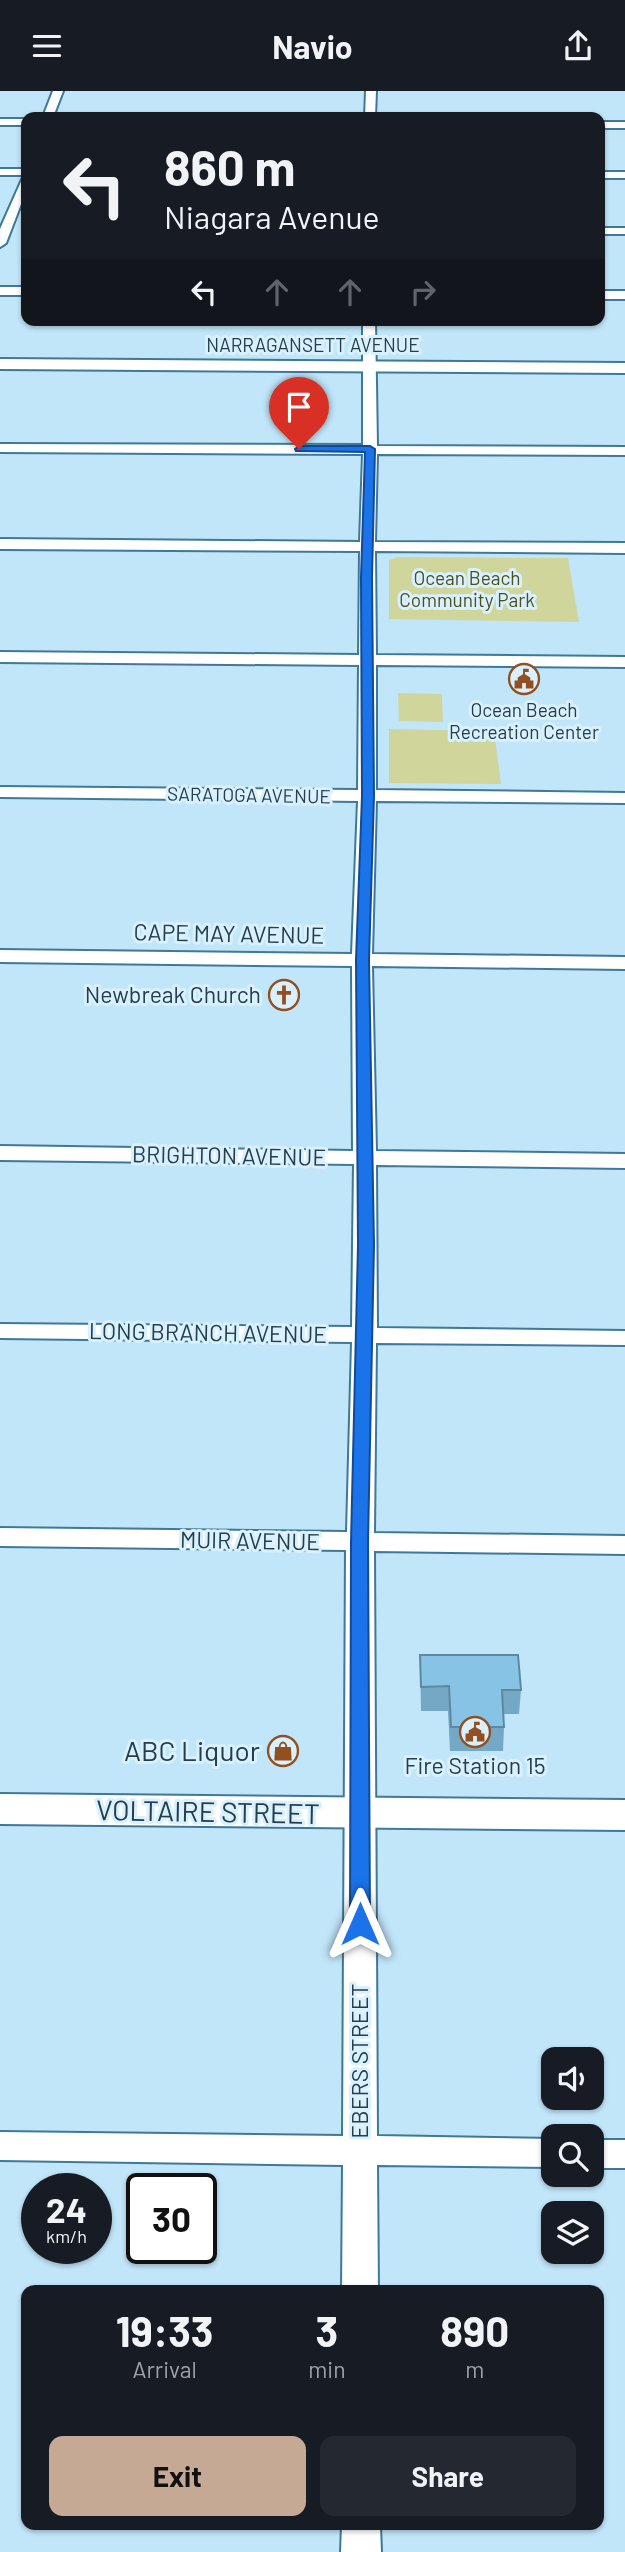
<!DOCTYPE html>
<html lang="en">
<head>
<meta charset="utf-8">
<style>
  body { margin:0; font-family:Barlow,sans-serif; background:#242831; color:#f1f3f6; height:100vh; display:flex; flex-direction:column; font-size:26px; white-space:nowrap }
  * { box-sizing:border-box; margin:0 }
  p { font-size:23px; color:#9ea1a6 }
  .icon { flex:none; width:38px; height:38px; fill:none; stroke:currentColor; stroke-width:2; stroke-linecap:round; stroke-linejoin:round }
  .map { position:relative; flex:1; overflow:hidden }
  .side { position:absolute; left:21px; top:2194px; width:583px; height:245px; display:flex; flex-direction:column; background:#171b24; border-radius:14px; box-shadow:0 2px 5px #0004 }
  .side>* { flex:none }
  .hud { position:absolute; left:21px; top:21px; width:584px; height:214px; border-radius:14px; box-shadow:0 2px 5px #0004; background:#171b24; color:#f1f3f6; overflow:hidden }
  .fabs { position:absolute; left:541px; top:1956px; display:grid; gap:14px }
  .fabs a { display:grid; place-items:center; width:63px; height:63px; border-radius:14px; background:#171b24; box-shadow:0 2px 5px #0004; font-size:35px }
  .speed { position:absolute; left:21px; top:2082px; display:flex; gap:14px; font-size:35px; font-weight:700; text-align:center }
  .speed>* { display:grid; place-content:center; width:91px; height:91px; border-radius:50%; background:#171b24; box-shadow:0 2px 5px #0004; line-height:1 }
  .speed small { font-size:18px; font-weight:400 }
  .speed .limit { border:4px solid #111; border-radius:10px; background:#fff; color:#111 }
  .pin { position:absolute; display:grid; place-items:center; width:60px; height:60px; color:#fff; margin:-72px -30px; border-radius:50% 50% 50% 0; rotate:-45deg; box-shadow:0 0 7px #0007 }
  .pin .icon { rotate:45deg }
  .me { position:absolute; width:77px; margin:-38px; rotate:0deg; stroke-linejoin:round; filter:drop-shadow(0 0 5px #0008) }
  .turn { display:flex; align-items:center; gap:24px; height:147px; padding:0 28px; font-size:32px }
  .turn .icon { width:91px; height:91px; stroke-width:2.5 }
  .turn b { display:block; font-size:49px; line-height:60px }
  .lanes { display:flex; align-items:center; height:66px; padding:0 28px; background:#0003; justify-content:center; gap:35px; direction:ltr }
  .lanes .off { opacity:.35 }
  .eta { display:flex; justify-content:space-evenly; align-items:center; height:119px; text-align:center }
  .eta b { font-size:42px; font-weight:700; line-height:49px }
  .button { display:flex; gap:14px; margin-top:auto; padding:14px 28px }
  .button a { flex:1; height:80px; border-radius:14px; background:#c6a995; color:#111; font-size:28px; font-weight:700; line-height:80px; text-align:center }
  .button a+a { background:#242831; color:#f1f3f6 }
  header { display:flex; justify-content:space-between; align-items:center; height:91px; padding:0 28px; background:#171b24; font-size:32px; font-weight:700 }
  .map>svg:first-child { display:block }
  .green { fill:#d0d59c }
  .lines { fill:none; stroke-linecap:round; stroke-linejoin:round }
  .street-casing { stroke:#3e7997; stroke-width:4 }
  .secondary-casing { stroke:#3e7997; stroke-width:4 }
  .street { fill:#fff; fill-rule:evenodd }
  .secondary { fill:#fff; fill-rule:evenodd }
  .wall { fill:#74a8c4 }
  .building { fill:#87c3e4; stroke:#5e88a0; stroke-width:2 }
  .route { fill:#1a73e8; stroke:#114b97; stroke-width:2 }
  .labels { text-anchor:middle; stroke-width:6; stroke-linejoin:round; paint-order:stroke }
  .far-street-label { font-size:19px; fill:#253e4b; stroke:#d9f0fe }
  .far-park-label { font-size:19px; fill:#4c501b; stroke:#d9f0fe }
  .far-poi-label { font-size:19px; fill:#253e4b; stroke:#d9f0fe }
  .street-label { font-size:23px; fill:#253e4b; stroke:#d9f0fe }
  .poi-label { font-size:23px; fill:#253e4b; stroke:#d9f0fe; text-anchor:end }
  .near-poi-label { font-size:28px; fill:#253e4b; stroke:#d9f0fe; text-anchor:end }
  .near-street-label { font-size:28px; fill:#253e4b; stroke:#d9f0fe }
</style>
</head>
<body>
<header><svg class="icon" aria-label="menu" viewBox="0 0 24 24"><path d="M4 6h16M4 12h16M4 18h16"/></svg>Navio<svg class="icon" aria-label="share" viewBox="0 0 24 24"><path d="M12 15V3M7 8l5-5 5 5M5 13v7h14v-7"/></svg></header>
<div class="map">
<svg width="625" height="2461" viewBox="0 0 625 2461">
  <rect width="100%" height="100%" fill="#c1e5f9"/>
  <path class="green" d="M 398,466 L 568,467 L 579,531 L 389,528 L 389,469 Z
    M 398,602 L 442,603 L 443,631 L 399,630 Z
    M 389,638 L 494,640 L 501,693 L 389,692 Z"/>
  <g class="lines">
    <g class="street-casing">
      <path id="street" d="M 53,0 L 63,0 L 53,26 L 43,26 Z
        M 366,0 L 376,0 L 375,26 L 365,26 Z
        M 0,28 L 26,28 L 26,34 L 0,34 Z
        M 600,31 L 625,31 L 625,37 L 600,37 Z
        M 0,78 L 26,78 L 26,100 L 6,152 L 0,156 L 0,138 L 24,84 L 0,84 Z
        M 600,81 L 625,81 L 625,87 L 600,87 Z
        M 600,137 L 625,137 L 625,143 L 600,143 Z
        M 0,196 L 26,196 L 26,204 L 0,204 Z
        M 600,200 L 625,200 L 625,208 L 600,208 Z
        M 363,229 L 375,229 L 377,355 L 625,356 L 625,364 L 377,363 L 375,451 L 625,452 L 625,462 L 375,460 L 376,564 L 625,566 L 625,576 L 376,574 L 376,699 L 625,702 L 625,712 L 376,710 L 372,863 L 625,866 L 625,878 L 372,875 L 376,1060 L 625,1063 L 625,1077 L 376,1074 L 377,1237 L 625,1240 L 625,1254 L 376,1252 L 374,1442 L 625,1445 L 625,1463 L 374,1460 L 377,2045 L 553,2048 L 553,2076 L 377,2074 L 378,2200 L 342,2200 L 343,2074 L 0,2069 L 0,2041 L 343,2045 L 346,1459 L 0,1455 L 0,1437 L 347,1441 L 352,1251 L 0,1247 L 0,1233 L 352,1236 L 354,1073 L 0,1069 L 0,1055 L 353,1060 L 352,875 L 0,871 L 0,859 L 352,863 L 358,710 L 0,706 L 0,696 L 358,699 L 359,574 L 0,571 L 0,561 L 359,564 L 360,460 L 0,458 L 0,448 L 360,451 L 363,363 L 0,361 L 0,353 L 363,354 Z
        M 592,2049 L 625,2049 L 625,2077 L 592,2077 Z
        M 342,2434 L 380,2434 L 381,2461 L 341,2461 Z"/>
    </g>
    <g class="secondary-casing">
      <path id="secondary" d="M 0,268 L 625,272 L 625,282 L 0,278 Z
        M 0,1703 L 625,1709 L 625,1739 L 0,1733 Z"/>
    </g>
    <use href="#street" class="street"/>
    <use href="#secondary" class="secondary"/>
  </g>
  <path class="wall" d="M 420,1564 L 521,1599 L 519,1623 L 503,1623 L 504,1636 L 503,1660 L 450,1660 L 448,1620 L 421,1620 Z"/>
  <path class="building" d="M 420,1564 L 518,1564 L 521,1599 L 502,1599 L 504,1636 L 451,1636 L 449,1595 L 421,1596 Z"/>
  <path class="route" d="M 299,355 L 370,355 L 375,358 L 372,486 L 374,705 L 369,869 L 374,1154 L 368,1451 L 370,1833 L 367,1838 L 360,1841 L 353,1838 L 350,1833 L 351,1451 L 358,1154 L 356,869 L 362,705 L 361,486 L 365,361 L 296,360 L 295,358 Z"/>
  <defs>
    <g id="civic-ring" transform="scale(1.575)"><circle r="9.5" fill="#d9f0fe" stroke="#924f1f" stroke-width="1.5"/><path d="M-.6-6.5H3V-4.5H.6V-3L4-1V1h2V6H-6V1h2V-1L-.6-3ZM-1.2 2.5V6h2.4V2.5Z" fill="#924f1f"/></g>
    <g id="church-ring" transform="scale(1.575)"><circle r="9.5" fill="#d9f0fe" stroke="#924f1f" stroke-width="1.5"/><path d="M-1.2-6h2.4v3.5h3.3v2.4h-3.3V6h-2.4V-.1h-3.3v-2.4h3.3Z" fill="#924f1f"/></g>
    <g id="shop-ring" transform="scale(1.575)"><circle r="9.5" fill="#d9f0fe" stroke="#924f1f" stroke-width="1.5"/><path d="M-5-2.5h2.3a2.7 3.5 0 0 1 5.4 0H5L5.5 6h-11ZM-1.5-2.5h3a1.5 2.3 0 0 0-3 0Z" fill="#924f1f"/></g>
  </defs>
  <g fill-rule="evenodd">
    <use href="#civic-ring" x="524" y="588"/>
    <use href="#church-ring" x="284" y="904"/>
    <use href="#civic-ring" x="475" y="1641"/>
    <use href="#shop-ring" x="283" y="1660"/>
  </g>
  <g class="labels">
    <g class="far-street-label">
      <text x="313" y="261">NARRAGANSETT AVENUE</text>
      <text transform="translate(249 704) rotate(1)" y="7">SARATOGA AVENUE</text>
    </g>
    <g class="far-park-label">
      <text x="467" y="494">Ocean Beach<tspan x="467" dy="22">Community Park</tspan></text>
    </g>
    <g class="far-poi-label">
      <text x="524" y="626">Ocean Beach<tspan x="524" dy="22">Recreation Center</tspan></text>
    </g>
    <g class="street-label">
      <text transform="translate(229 843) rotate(1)" y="8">CAPE MAY AVENUE</text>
      <text transform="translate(229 1065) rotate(1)" y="8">BRIGHTON AVENUE</text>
      <text transform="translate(208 1242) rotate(1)" y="8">LONG BRANCH AVENUE</text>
      <text transform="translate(250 1450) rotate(1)" y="8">MUIR AVENUE</text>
      <text transform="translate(360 1970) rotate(-90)" y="8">EBERS STREET</text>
    </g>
    <g class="poi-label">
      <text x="261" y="912">Newbreak Church</text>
      <text x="475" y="1683" text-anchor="middle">Fire Station 15</text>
    </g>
    <g class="near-poi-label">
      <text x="260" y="1670">ABC Liquor</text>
    </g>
    <g class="near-street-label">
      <text transform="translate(208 1721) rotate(1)" y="10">VOLTAIRE STREET</text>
    </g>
  </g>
</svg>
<div class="fabs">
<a><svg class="icon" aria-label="sound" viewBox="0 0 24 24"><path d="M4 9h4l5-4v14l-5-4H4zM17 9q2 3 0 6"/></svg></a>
<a><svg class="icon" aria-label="search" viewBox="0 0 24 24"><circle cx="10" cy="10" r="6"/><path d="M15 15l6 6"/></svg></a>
<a><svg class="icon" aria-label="layers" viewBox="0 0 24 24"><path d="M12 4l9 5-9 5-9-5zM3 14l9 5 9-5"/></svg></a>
</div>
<div class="speed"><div>24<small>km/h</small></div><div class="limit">30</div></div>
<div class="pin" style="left:299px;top:358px;background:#d93025"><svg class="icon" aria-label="arrive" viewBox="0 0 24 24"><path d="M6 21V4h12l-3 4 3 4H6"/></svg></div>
<svg class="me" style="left:360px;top:1833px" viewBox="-20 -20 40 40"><path d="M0-17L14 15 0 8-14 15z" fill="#1a73e8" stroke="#fff" stroke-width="4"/></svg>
<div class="hud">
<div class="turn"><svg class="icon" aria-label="left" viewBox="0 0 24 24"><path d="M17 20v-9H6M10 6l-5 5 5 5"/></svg><div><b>860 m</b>Niagara Avenue</div></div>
<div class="lanes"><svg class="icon" aria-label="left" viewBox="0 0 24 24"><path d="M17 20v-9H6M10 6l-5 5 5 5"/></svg><svg class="icon off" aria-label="ahead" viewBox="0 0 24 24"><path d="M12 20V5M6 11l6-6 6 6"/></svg><svg class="icon off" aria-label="ahead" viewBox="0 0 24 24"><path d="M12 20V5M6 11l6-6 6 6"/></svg><svg class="icon off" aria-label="right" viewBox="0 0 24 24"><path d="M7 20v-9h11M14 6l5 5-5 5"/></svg></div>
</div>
<section class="side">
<div class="eta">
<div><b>19:33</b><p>Arrival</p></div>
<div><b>3</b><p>min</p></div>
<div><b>890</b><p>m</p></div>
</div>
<div class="button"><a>Exit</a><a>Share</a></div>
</section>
</div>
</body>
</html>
